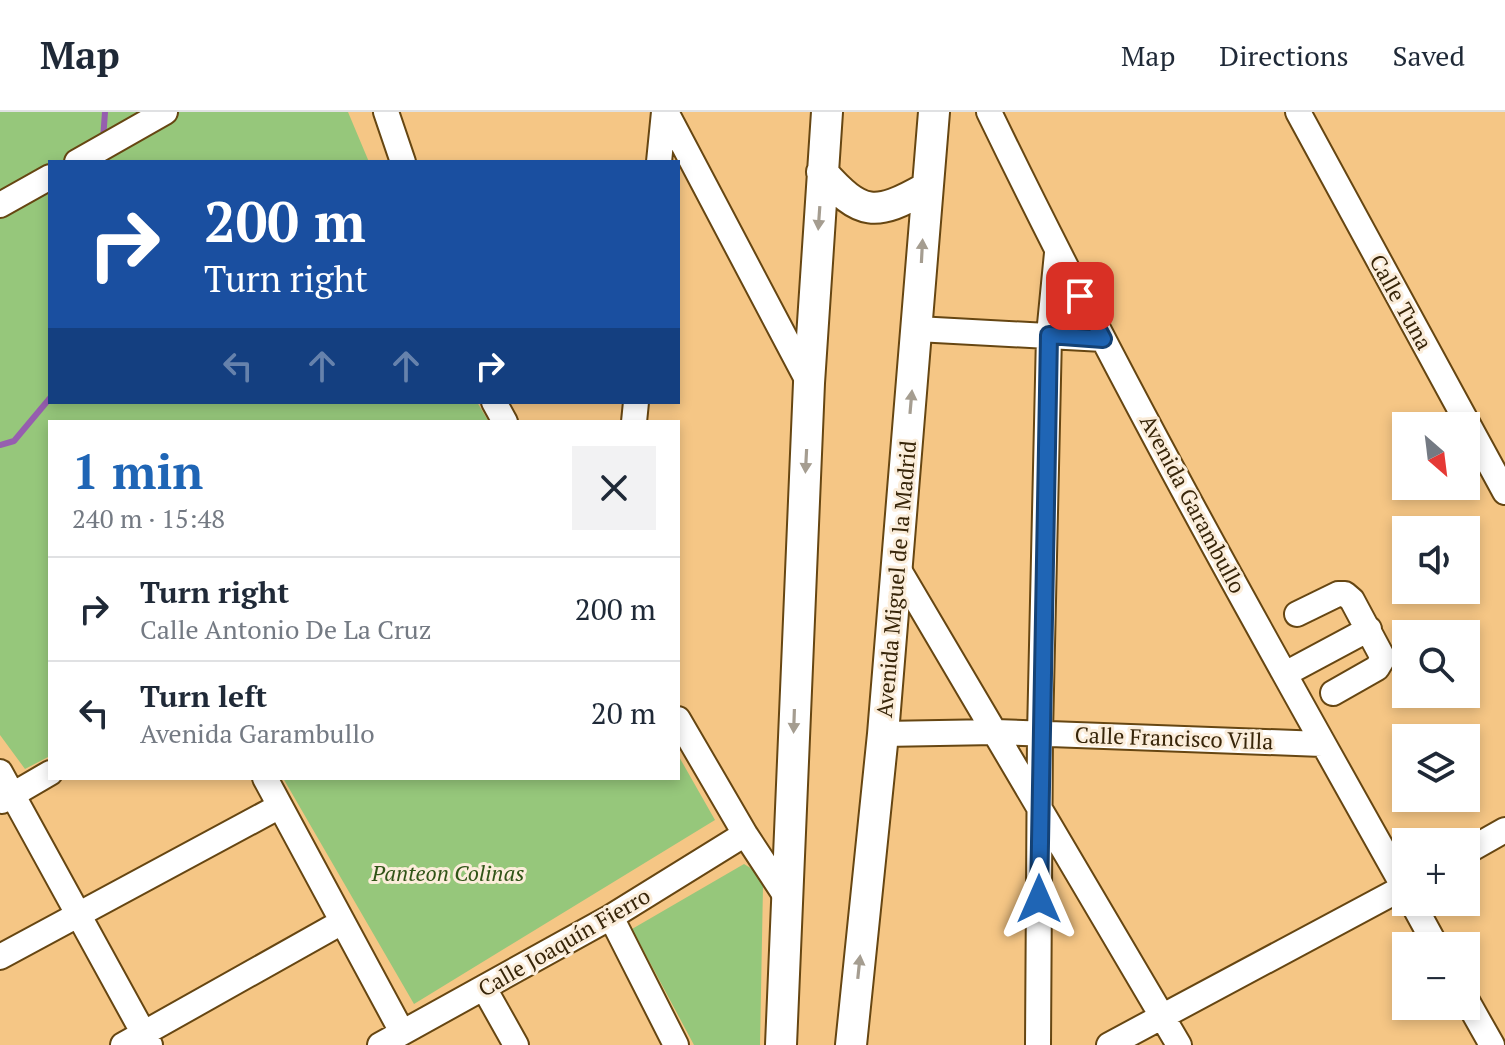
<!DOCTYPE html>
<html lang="en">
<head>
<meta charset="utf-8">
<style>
  body { margin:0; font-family:"PT Serif",serif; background:#f2f2f3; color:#1f2937; height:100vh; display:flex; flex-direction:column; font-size:30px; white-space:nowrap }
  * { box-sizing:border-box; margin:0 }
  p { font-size:26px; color:#747a83 }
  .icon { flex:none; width:44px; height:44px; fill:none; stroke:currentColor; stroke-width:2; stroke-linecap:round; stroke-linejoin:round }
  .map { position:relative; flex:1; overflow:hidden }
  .details { position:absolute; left:48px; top:308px; width:632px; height:360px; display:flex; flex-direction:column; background:#fff; border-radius:0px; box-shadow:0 4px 12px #0003 }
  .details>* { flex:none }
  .guide { position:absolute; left:48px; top:48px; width:632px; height:244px; border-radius:0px; box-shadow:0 4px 12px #0003; background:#1a4fa0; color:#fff; overflow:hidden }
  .needle { width:52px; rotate:152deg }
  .buttons { position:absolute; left:1392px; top:300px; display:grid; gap:16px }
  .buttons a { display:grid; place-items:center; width:88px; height:88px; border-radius:0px; background:#fff; box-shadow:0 4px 12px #0003; font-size:40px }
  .pin { position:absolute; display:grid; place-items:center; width:68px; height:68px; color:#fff; margin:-34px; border-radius:16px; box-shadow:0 4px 12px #0006 }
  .me { position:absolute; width:88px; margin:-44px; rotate:0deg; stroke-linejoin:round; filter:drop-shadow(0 0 6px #0008) }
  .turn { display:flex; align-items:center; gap:28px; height:168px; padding:0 24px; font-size:36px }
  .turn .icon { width:104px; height:104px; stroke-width:2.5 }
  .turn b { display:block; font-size:56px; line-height:68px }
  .lanes { display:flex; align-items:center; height:76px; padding:0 24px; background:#0003; justify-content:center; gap:40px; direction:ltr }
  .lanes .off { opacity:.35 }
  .round { display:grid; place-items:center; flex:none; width:84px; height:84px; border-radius:0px; background:#f2f2f3 }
  .headline { display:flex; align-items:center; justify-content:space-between; height:136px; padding:0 24px }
  h1 { font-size:48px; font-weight:700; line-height:60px; color:#1f65b5 }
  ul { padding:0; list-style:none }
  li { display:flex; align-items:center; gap:24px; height:104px; padding:0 24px; border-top:2px solid #e0e1e3 }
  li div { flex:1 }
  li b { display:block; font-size:30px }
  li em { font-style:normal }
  header { display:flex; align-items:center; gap:48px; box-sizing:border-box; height:112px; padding:0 40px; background:#fff; border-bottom:2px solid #e0e1e3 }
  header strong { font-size:38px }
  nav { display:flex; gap:44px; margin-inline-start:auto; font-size:28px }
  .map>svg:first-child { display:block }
  .green { fill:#96c77b }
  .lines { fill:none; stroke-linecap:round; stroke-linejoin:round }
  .stream { stroke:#965eaf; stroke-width:6 }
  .minor-casing { stroke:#664612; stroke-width:28 }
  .major-casing { stroke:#664612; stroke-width:34 }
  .minor { stroke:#fff; stroke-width:24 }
  .major { stroke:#fff; stroke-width:30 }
  .oneway { fill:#a59d90 }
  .route-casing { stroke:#144276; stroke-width:20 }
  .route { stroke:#1f65b5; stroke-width:14 }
  .labels { text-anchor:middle; stroke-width:6; stroke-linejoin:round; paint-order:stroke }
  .street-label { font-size:22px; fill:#372509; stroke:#fbedda }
  .park-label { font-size:22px; font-style:italic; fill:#305417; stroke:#fbedda }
</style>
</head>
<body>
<header>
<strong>Map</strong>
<nav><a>Map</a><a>Directions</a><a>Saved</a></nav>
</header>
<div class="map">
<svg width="1505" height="933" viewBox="0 0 1505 933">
  <rect width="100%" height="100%" fill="#f5c685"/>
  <path class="green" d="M 0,0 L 348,0 L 369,50 L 50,50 L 50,290 L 477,290 L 489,310 L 50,310 L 50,644 L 25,657 L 0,623 Z
    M 678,643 L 715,708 L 414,892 L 283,666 L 678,666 Z
    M 744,752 L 757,760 L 763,774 L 760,933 L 694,933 L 632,817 Z"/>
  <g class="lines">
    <path class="stream" d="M 103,28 L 105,0
      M 0,333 L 14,329 L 50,286"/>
    <g class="minor-casing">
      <path id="minor" d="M 386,0 L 403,50
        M 666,0 L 809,271
        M 989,0 C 1117,265 1262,523 1406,779
        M 1298,0 L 1505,380
        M 77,50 L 165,0
        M 659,50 L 664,0
        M 0,93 L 50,65
        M 917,217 L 1103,227
        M 494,290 L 505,310
        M 634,310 L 636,290
        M 896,453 L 1179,933
        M 1297,502 L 1338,482 L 1345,482 L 1352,488 L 1383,546 L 1377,556 L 1333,581
        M 1285,562 L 1369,517
        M 678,607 L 745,722 L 787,786
        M 883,622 L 995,620 L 1322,632
        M 0,660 L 150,933
        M 265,666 L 402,920
        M 2,689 L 50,661
        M 1466,740 L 1505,718
        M 1412,790 L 1436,834
        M 611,805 L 676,933
        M 0,845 L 280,694
        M 484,876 L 516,933
        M 1466,887 L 1492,933
        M 123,933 L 342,810
        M 380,933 L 611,805 L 745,722
        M 1038,933 L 1040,622 L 1049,223 L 1057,141
        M 1109,933 L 1406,774"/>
    </g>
    <g class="major-casing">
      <path id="major" d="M 822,60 C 861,104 875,105 926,76
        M 781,933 L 809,271 L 827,0
        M 851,933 L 883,622 L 934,0"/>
    </g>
    <use href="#minor" class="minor"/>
    <use href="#major" class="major"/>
  </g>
  <defs><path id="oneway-solid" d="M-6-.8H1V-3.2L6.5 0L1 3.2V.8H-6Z" transform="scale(2)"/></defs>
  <g class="oneway">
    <use href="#oneway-solid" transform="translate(819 106) rotate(94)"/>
    <use href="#oneway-solid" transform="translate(922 139) rotate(-87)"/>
    <use href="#oneway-solid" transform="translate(911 290) rotate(-85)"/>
    <use href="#oneway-solid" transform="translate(806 349) rotate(93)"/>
    <use href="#oneway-solid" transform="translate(794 609) rotate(92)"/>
    <use href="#oneway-solid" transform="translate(859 855) rotate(-84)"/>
  </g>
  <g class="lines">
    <g class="route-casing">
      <path id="route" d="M 1039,787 L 1049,223 L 1103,227 L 1080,184"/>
    </g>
    <use href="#route" class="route"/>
  </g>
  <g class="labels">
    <g class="street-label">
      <text transform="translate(1401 190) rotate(61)" y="8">Calle Tuna</text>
      <text transform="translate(1193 392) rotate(62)" y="8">Avenida Garambullo</text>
      <text transform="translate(896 467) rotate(-85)" y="8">Avenida Miguel de la Madrid</text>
      <text transform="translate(1174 626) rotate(2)" y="8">Calle Francisco Villa</text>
      <text transform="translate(564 830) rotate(-30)" y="8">Calle Joaquín Fierro</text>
    </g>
    <g class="park-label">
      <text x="448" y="769">Panteon Colinas</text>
    </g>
  </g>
</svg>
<div class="buttons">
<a><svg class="needle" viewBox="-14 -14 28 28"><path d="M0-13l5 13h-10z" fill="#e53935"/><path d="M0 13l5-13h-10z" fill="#747a83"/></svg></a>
<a><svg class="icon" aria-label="sound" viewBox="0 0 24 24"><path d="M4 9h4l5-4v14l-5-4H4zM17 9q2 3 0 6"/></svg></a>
<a><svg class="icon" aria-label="search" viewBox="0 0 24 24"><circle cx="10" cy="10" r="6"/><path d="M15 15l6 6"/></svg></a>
<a><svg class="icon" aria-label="layers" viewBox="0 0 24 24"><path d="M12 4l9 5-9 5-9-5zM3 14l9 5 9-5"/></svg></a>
<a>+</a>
<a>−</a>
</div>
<div class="pin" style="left:1080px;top:184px;background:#d93025"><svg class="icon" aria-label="arrive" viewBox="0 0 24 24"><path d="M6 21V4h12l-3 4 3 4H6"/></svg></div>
<svg class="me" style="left:1039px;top:787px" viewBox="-20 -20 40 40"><path d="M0-17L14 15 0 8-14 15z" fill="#1f65b5" stroke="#fff" stroke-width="4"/></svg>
<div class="guide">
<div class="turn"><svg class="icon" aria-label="right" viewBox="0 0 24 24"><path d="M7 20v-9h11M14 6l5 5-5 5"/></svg><div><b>200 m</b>Turn right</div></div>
<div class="lanes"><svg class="icon off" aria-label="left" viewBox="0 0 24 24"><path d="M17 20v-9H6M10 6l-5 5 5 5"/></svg><svg class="icon off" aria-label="ahead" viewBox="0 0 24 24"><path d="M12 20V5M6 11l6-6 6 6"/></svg><svg class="icon off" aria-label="ahead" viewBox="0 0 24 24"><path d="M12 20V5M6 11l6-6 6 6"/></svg><svg class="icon" aria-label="right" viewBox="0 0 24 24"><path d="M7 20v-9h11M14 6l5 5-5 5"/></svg></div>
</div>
<section class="details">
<div class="headline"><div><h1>1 min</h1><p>240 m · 15:48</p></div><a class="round"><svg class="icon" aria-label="close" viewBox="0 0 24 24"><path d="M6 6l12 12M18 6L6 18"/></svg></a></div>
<ul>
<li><svg class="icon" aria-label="right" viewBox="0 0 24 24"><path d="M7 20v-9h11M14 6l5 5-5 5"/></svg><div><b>Turn right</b><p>Calle Antonio De La Cruz</p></div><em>200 m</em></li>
<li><svg class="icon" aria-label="left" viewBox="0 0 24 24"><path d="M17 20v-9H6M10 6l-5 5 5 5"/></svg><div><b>Turn left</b><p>Avenida Garambullo</p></div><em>20 m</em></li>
</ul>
</section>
</div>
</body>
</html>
